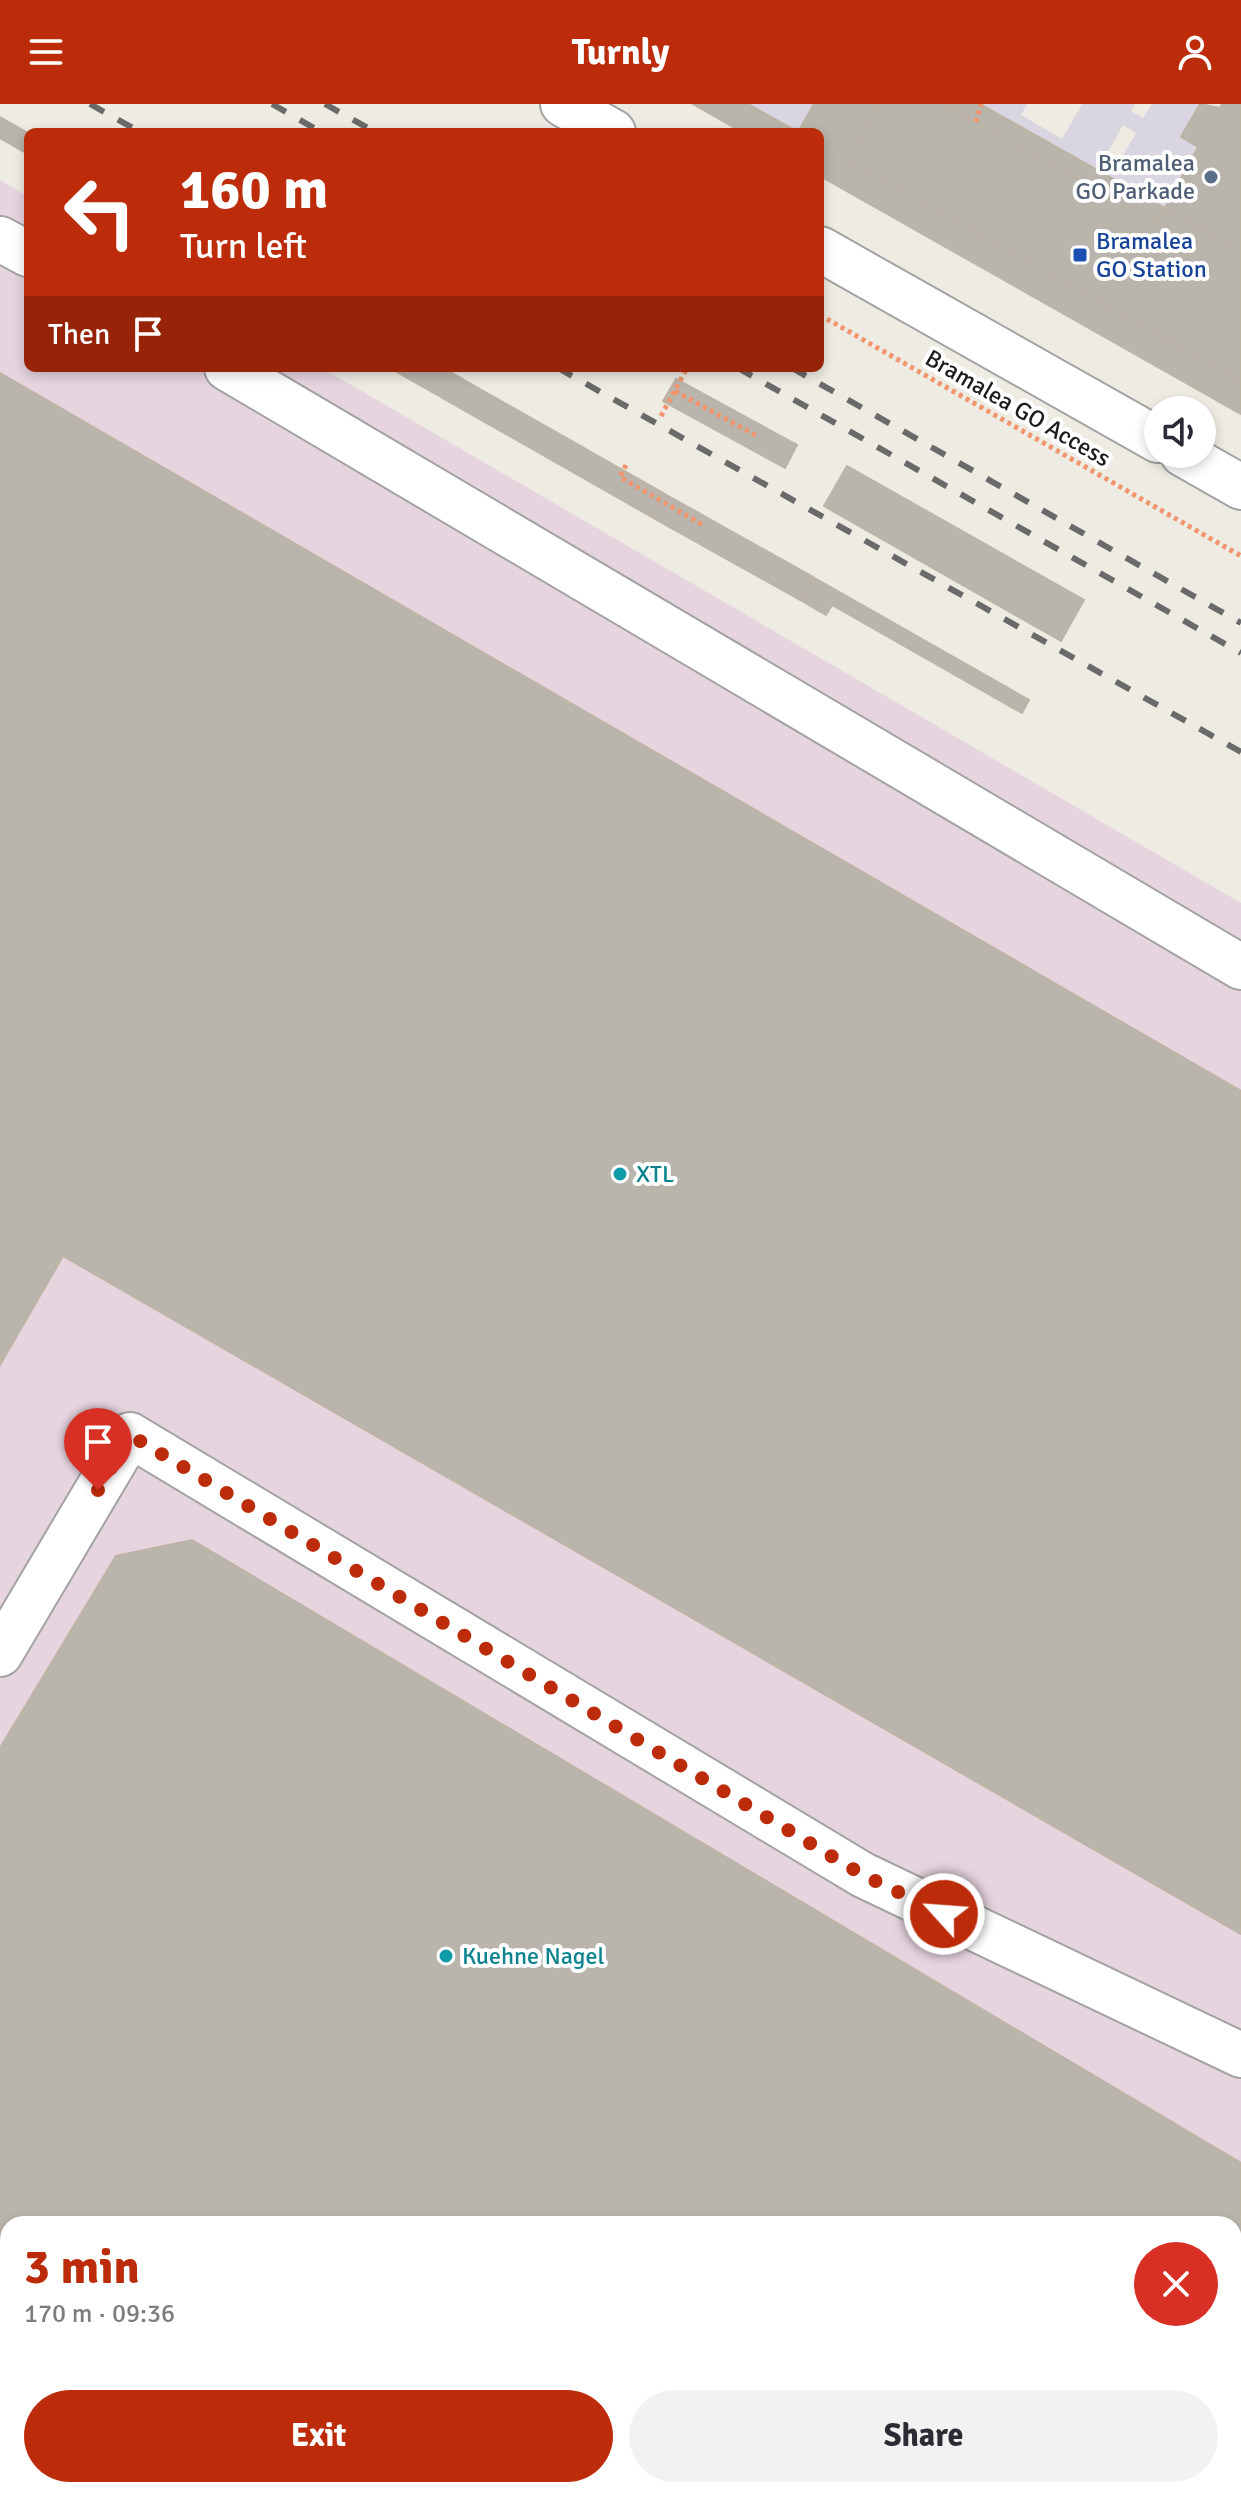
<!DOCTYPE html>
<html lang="en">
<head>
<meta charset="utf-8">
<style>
  body { margin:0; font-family:Signika,sans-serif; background:#f2f2f3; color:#2b2b33; height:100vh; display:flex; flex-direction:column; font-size:30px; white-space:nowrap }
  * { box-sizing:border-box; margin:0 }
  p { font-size:26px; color:#7c7c81 }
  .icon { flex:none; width:44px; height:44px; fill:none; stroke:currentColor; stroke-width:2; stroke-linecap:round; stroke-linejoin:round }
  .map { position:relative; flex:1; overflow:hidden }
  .panel { position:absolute; left:0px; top:2112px; width:1242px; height:282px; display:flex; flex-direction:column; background:#fff; border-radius:24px 24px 0 0; box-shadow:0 4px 12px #0003 }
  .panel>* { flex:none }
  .guide { position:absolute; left:24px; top:24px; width:800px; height:244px; border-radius:12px; box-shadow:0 4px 12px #0003; background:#bd2c0a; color:#fff; overflow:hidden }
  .controls { position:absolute; left:1144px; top:292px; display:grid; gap:16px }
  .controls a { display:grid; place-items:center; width:72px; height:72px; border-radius:50%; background:#fff; box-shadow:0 4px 12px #0003; font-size:40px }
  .pin { position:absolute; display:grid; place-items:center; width:68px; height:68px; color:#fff; margin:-82px -34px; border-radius:50% 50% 50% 0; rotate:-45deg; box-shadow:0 0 8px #0007 }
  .pin .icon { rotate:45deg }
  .me { position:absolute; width:88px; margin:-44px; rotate:296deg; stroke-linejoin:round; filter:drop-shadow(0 0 6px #0008) }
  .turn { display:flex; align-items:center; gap:28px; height:168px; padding:0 24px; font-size:36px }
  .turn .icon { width:104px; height:104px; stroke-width:2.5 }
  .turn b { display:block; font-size:56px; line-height:68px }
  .then { display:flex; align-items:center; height:76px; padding:0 24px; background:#0003; gap:16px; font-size:30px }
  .round { display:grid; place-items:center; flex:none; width:84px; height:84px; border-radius:42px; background:#f2f2f3 }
  .headline { display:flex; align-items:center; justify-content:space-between; height:136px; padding:0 24px }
  h1 { font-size:48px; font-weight:800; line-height:60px; color:#bd2c0a }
  .cta { display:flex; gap:16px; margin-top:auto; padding:16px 24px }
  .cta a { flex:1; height:92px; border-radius:48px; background:#bd2c0a; color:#fff; font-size:32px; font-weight:800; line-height:92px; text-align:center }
  .cta a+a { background:#f2f2f3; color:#2b2b33 }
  header { display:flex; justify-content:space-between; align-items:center; height:104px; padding:0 24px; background:#bd2c0a; color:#fff; font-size:36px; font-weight:800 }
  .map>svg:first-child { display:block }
  .industrial { fill:#e6d4df; fill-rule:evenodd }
  .plaza { fill:#d9d6e2; fill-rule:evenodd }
  .building { fill:#b9b4ac; stroke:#bdb4a5; stroke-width:2 }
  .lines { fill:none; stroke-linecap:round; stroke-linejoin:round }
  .minor-casing { stroke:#a3a3a3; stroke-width:48 }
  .path { stroke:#f2946e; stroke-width:5; stroke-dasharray:4 4; stroke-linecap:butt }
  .minor { stroke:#fff; stroke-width:44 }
  .rail { stroke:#6a6a6a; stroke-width:6; stroke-dasharray:16 16; stroke-linecap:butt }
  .route { stroke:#bd2c0a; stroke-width:14; stroke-dasharray:0 25.2 }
  .service-dot { fill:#5c6f8a; stroke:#fff; stroke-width:3 }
  .transit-dot { fill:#1a4fb4; stroke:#fff; stroke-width:3 }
  .culture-dot { fill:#0f9aa8; stroke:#fff; stroke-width:3 }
  .labels { text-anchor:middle; stroke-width:8; stroke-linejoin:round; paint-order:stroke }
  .service-label { font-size:24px; fill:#4e5e75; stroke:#fff; text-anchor:end }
  .transit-label { font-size:24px; fill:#164399; stroke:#fff; text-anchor:start }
  .street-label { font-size:24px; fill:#1c1c1c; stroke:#fff }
  .culture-label { font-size:24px; fill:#0d838f; stroke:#fff; text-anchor:start }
</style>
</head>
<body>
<header><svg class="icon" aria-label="menu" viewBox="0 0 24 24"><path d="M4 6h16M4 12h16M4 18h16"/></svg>Turnly<svg class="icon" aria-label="person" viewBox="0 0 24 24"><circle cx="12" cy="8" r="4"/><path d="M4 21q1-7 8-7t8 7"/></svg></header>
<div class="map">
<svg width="1241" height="2393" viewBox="0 0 1241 2393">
  <rect width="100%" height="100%" fill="#edebe2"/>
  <path class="industrial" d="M 0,76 L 28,93 L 28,264 L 322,264 L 1241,799 L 1241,2393 L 0,2393 ZM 8,2120 L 1234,2120 L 1234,2386 L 8,2386 Z"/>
  <path class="plaza" d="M 748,0 L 880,0 L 820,28 L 798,28 Z
    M 944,0 L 1027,0 L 1021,11 L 1062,35 L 1082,0 L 1135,0 L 1131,7 L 1143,14 L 1152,0 L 1200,0 L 1181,33 L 1198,43 L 1156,119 ZM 1123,21 L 1136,29 L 1115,65 L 1103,57 Z"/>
  <path class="building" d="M 693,0 L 748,0 L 798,28 L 742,28 Z
    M 814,0 L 880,0 L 848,56 L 1241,277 L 1241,310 L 820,72 L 820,28 L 798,28 Z
    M 880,0 L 944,0 L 1156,119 L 1165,104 L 1241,147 L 1241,277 L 848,56 Z
    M 944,0 L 980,0 L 1165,104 L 1156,119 Z
    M 1200,0 L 1220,4 L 1222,0 L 1241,0 L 1241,147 L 1165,104 L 1198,43 L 1181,33 Z
    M 0,13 L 28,29 L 28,50 L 0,34 Z
    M 390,264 L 443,264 L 663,389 L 650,412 Z
    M 0,269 L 1241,987 L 1241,1830 L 63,1152 L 0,1261 Z
    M 676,275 L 797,341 L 785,364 L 663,297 Z
    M 847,362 L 1084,496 L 1061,537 L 824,402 Z
    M 663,389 L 813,473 L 800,496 L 650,412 Z
    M 813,473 L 1029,596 L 1022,609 L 832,501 L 826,511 L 800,496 Z
    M 192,1436 L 1241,2059 L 1241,2393 L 415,2393 L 403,2386 L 1234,2386 L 1234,2120 L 8,2120 L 8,2147 L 0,2142 L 0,1644 L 116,1452 Z"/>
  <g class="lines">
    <g class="minor-casing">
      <path id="minor" d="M 563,0 L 613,28
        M 0,135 L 28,150
        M 820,145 L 1158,336
        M 227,264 L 1241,863
        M 1183,350 L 1241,383
        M 0,1550 L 130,1331 L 863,1771 L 1241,1951
        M 0,2323 L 8,2328
        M 118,2386 L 132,2393"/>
    </g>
    <path class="path" d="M 976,18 L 981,0
      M 820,211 L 1241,452
      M 675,287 L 757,332
      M 661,312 L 687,264
      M 626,361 L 620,373 L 703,421"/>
    <use href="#minor" class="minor"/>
    <path class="rail" d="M 90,0 L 140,28
      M 272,0 L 321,28
      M 325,0 L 375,28
      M 558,264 L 1241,648
      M 738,264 L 1241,549
      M 792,264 L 1241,519"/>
  </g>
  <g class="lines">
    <path class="route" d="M 98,1386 L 130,1331 L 863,1771 L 944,1810"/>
  </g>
  <circle class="service-dot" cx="1211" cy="73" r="8"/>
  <rect class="transit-dot" x="1072" y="143" width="16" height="16" rx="4"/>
  <g class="culture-dot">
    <circle cx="620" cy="1070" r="8"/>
    <circle cx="446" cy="1852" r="8"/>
  </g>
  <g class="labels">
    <g class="service-label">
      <text x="1195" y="67">Bramalea<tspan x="1195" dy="28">GO Parkade</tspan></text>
    </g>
    <g class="transit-label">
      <text x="1096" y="145">Bramalea<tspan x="1096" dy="28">GO Station</tspan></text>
    </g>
    <g class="street-label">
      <text transform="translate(1018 304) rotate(30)" y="8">Bramalea GO Access</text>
    </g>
    <g class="culture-label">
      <text x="636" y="1078">XTL</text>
      <text x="462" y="1860">Kuehne Nagel</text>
    </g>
  </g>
</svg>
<div class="controls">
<a><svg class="icon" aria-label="sound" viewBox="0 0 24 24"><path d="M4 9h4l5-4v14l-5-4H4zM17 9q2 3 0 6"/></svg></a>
</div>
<div class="pin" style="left:98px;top:1386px;background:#d93025"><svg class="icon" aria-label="arrive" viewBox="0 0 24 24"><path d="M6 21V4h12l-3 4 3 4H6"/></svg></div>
<svg class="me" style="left:944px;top:1810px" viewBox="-20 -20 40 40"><circle r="17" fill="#bd2c0a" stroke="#fff" stroke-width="3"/><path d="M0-11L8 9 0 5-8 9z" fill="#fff"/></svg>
<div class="guide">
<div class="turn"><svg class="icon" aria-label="left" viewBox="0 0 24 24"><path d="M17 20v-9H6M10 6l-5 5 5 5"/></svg><div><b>160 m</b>Turn left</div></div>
<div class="then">Then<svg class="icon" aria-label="arrive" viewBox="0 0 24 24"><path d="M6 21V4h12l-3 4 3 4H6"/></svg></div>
</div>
<section class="panel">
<div class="headline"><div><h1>3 min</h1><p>170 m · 09:36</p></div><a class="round" style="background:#d93025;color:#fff"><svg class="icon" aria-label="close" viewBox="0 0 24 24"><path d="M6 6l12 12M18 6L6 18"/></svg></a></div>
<div class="cta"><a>Exit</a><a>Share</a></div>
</section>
</div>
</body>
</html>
